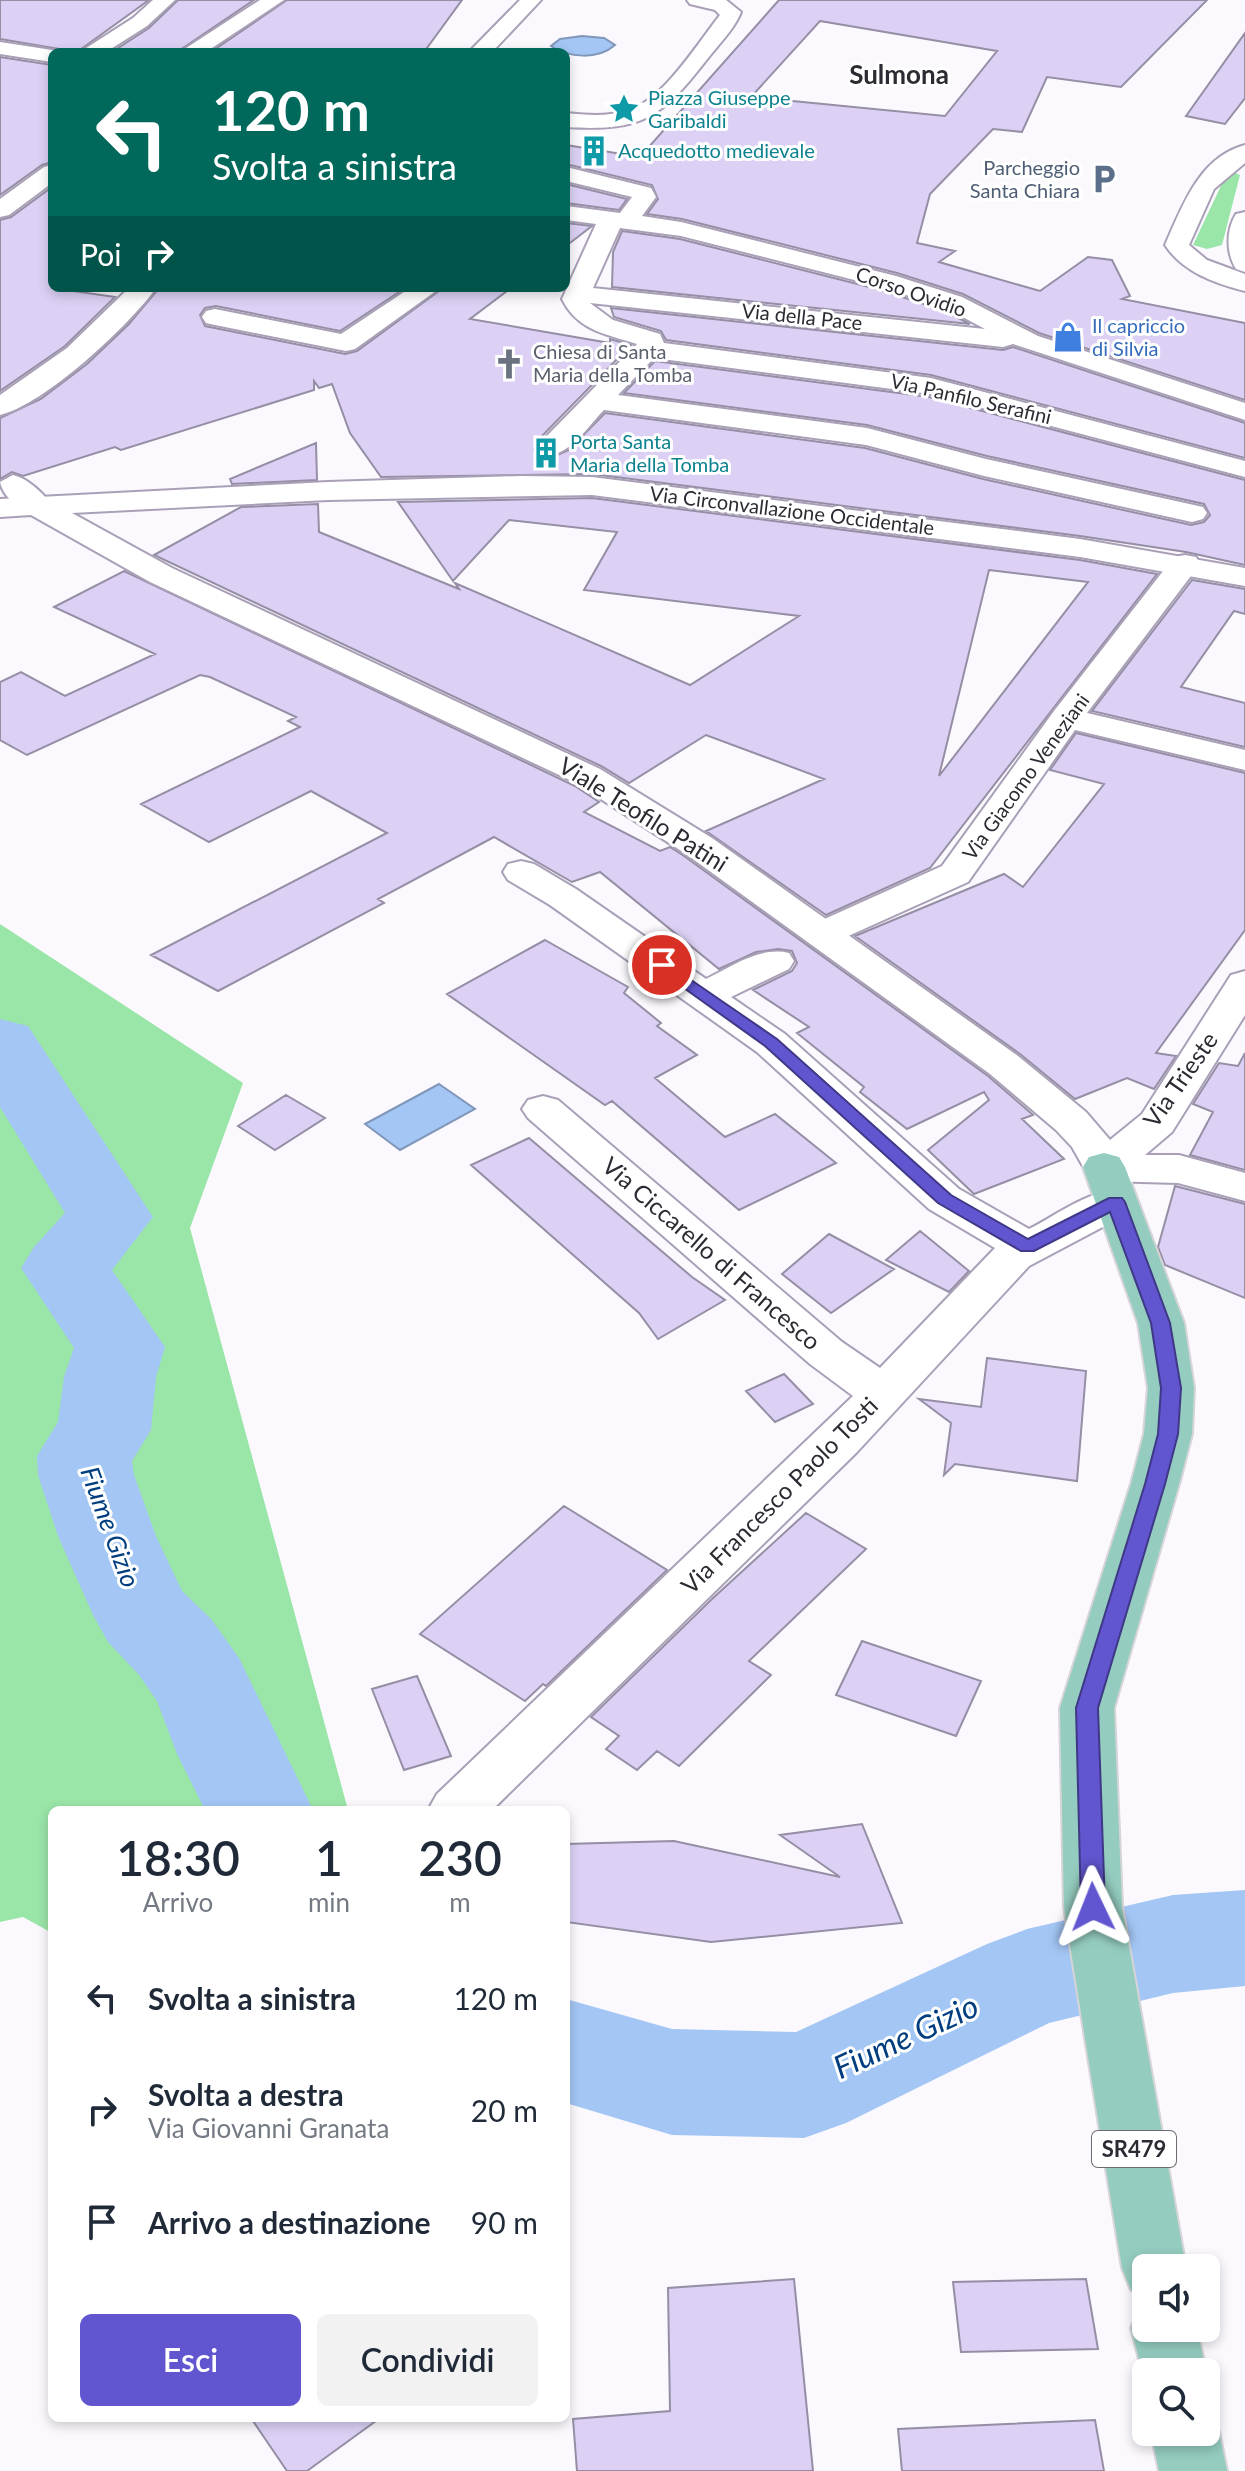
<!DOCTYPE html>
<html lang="it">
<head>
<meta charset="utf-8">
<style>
  body { margin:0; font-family:Lato,sans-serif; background:#f2f2f3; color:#1f2937; height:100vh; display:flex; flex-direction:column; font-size:30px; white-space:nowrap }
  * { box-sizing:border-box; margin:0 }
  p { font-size:26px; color:#747a83 }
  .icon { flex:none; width:44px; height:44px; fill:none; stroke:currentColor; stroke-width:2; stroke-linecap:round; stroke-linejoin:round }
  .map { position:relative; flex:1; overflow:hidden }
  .details { position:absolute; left:48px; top:1806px; width:522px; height:616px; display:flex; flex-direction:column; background:#fff; border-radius:12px; box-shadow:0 4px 12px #0003 }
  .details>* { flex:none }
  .banner { position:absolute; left:48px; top:48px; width:522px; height:244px; border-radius:12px; box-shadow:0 4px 12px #0003; background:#00695c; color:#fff; overflow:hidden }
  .fabs { position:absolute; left:1132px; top:2254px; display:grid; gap:16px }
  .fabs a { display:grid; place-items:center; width:88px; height:88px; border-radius:12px; background:#fff; box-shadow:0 4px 12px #0003; font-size:40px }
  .pin { position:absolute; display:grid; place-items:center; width:68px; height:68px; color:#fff; margin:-34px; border:4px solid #fff; border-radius:50%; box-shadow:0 2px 8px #0007 }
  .me { position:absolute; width:88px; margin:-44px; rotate:358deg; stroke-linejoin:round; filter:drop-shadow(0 0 6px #0008) }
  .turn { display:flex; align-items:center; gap:28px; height:168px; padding:0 32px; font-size:36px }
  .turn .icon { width:104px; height:104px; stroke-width:2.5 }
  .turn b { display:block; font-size:56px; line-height:68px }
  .then { display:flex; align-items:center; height:76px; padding:0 32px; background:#0003; gap:16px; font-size:30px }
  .eta { display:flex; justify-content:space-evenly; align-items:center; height:136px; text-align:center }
  .eta b { font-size:48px; font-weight:600; line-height:56px }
  .button { display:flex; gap:16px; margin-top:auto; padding:16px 32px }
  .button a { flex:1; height:92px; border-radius:12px; background:#6156cf; color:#fff; font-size:32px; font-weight:600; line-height:92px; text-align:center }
  .button a+a { background:#f2f2f3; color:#1f2937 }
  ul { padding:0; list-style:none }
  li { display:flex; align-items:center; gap:24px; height:112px; padding:0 32px }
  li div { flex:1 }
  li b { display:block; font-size:30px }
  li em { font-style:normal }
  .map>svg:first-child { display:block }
  .green { fill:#9ae5a8 }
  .water { fill:#a3c6f4; stroke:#8097ba; stroke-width:2 }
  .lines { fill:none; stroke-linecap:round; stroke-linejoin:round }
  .river { fill:#a3c6f4; fill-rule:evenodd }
  .building { fill:#dcd1f5; stroke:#958ea4; stroke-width:2; fill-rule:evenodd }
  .street-casing { stroke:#a9a0b7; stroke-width:4 }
  .secondary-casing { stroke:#a9a0b7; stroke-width:4 }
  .primary-casing { stroke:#d5d4d6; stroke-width:4 }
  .street { fill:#fff; fill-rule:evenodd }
  .secondary { fill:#fff; fill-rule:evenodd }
  .primary { fill:#94ccbf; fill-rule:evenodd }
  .route { fill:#6156cf; stroke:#3f3887; stroke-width:2 }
  .labels { text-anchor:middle; stroke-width:6; stroke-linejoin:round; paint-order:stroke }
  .far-culture-label { font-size:20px; fill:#0d838f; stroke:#fff; text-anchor:start }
  .far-service-label { font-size:20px; fill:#4e5e75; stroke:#fff; text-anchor:end }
  .far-street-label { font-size:20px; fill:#2e2a33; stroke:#fff }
  .far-shop-label { font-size:20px; fill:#366cbe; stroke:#fff; text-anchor:start }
  .far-worship-label { font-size:20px; fill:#5b616d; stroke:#fff; text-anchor:start }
  .shield { fill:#fff; stroke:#6d6a70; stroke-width:2 }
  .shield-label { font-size:22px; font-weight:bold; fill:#2e2a33 }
  .street-label { font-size:24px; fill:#2e2a33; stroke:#fff }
  .far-district-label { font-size:26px; font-weight:bold; fill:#2e2a33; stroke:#fff }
  .water-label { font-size:26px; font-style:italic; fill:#003e80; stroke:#fff }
  .near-water-label { font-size:32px; font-style:italic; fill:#003e80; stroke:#fff }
</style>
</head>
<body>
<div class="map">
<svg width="1245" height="2471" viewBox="0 0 1245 2471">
  <rect width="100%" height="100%" fill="#fbf9fe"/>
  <path class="green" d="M 1233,172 L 1240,175 L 1222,245 L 1207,249 L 1193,245 L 1227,173 Z
    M 0,924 L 243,1083 L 190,1228 L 348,1810 L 52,1810 L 52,1933 L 23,1917 L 0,1922 Z"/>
  <path class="water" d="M 582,36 L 604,38 L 615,45 C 598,60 568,58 551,46 L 560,39 Z
    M 439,1084 L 475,1109 L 400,1150 L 365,1124 Z"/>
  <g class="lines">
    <path class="river" d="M 0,1019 L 28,1026 L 153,1217 L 112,1270 L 165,1347 L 156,1377 L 151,1430 L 132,1461 L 134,1475 L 156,1536 L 182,1591 L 211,1619 L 239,1658 L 313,1810 L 205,1810 L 177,1754 L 157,1701 L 139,1675 L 108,1642 L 93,1615 L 58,1536 L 38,1475 L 37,1456 L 58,1422 L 64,1377 L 74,1348 L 21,1268 L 34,1247 L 65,1213 L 0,1107 Z
      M 1245,1890 L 1245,1986 L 1173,1993 L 1049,2023 L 846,2123 L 804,2138 L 672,2135 L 566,2103 L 566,1999 L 672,2029 L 796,2032 L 987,1944 L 1027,1929 L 1173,1895 Z"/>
  </g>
  <path class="building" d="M 0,0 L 149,0 L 77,52 L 0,39 Z
    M 178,0 L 254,0 L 177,52 L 112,52 L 149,28 Z
    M 287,0 L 462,0 L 424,52 L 211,52 Z
    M 779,0 L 1207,0 L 1121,87 L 1047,77 L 1022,132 L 993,129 L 930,194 L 917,243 L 955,251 L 939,262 L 1040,291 L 1088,257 L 1112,260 L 1130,296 L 1122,299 L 1245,323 L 1245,400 L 1039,333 L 963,294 L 897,273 L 682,219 L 647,214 L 658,199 L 652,185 L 566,164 L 566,145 L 640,157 ZM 820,21 L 997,51 L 945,116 L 751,97 Z
    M 1245,33 L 1245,98 L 1225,124 L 1186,116 Z
    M 0,57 L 52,65 L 52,162 L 42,165 L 0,195 Z
    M 566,184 L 627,199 L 619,210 L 566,203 Z
    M 52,187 L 52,288 L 115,297 L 65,346 L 0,391 L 0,220 L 11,217 Z
    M 566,223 L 592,226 L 566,246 Z
    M 622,231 L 680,239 L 877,289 L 943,310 L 970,324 L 612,287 L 613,252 Z
    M 159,288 L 405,288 L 340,331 L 216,306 L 205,308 L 200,315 L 205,326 L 345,354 L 357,351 L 443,288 L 511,288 L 470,319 L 610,343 L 610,339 L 631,345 L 538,440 L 534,450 L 541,457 L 551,458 L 569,450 L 605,413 L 865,448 L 983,479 L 1191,525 L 1204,522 L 1210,515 L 1204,504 L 987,456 L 867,425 L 624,393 L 655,361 L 929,397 L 1245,480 L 1245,565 L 1186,552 L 1080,536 L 592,474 L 381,477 L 350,433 L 332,384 L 319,388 L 314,381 L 314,390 L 121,450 L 115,447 L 23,476 L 12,472 L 0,479 L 0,418 L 41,399 L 87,364 L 129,324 Z
    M 611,308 L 1003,350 L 1013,347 L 1245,423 L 1245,458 L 931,375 L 666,340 L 661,331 L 614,317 Z
    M 316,443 L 317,480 L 232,484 L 230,479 Z
    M 592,498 L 1080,560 L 1157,574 L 930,868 L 826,915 L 706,831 L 824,779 L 706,735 L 629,783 L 601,766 L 154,555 L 241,507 L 318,504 L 319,532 L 459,589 L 455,583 L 690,685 L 799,616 L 584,590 L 617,532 L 509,520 L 453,581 L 398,502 ZM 989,570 L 1088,582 L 939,776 Z
    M 124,571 L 575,786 L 599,802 L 584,812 L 660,851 L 670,847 L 684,856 L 988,1076 L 1033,1115 L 1022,1119 L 1064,1159 L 974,1194 L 928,1150 L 989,1100 L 984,1092 L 907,1129 L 860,1092 L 864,1087 L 797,1033 L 809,1027 L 753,990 L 792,971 L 797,963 L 792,951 L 778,949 L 756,952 L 719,969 L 600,872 L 572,882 L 494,837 L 378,899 L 384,903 L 218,991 L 151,955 L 387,833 L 311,791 L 209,842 L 141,804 L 300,727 L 288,721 L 296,717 L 210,677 L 200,675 L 27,755 L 0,740 L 0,682 L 21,672 L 65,696 L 155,654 L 54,607 Z
    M 1192,580 L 1245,589 L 1245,614 L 1234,611 L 1181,687 L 1245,703 L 1245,747 L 1092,711 Z
    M 1076,733 L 1245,773 L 1245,930 L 1156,1053 L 1176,1056 L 1154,1089 L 1127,1078 L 1075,1099 L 1020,1054 L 855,936 L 1004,874 L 1023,887 L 1104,784 L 1050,770 Z
    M 545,940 L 628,987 L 624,993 L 661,1023 L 657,1026 L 697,1055 L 655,1078 L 725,1137 L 775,1114 L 836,1163 L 739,1210 L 612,1101 L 605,1105 L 447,994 Z
    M 1245,1053 L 1245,1170 L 1190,1155 L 1213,1112 L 1193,1104 L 1219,1063 L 1238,1066 Z
    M 286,1095 L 325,1118 L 275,1150 L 238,1126 Z
    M 529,1138 L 692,1277 L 725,1300 L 658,1339 L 639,1313 L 471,1165 Z
    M 1175,1186 L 1245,1204 L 1245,1298 L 1165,1265 L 1158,1247 Z
    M 920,1231 L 969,1271 L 949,1292 L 886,1260 Z
    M 829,1234 L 894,1269 L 831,1313 L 782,1274 Z
    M 987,1358 L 1086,1371 L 1077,1481 L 955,1464 L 944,1475 L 951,1423 L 919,1399 L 981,1407 Z
    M 784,1374 L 813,1404 L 775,1422 L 746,1391 Z
    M 564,1506 L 667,1570 L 546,1686 L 543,1684 L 525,1701 L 420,1634 Z
    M 806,1513 L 866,1549 L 749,1661 L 771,1675 L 679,1766 L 657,1751 L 637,1770 L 606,1749 L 619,1736 L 591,1717 L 712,1599 Z
    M 862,1641 L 981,1681 L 956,1736 L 836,1695 Z
    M 417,1676 L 451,1756 L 404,1770 L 372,1689 Z
    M 862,1824 L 902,1923 L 711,1942 L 566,1922 L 566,1844 L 674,1841 L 840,1877 L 780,1835 Z
    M 794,2279 L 813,2471 L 577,2471 L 573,2419 L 670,2411 L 668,2288 Z
    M 1086,2279 L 1098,2349 L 961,2352 L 953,2282 Z
    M 251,2418 L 380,2418 L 307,2471 L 287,2471 Z
    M 1095,2420 L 1104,2471 L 902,2471 L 898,2429 Z"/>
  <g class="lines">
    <g class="street-casing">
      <path id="street" d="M 153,0 L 175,0 L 147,26 L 106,52 L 80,52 L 133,18 Z
        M 260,0 L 284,0 L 206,52 L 180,52 Z
        M 520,0 L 541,0 L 492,52 L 469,52 Z
        M 687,0 L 726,0 L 741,12 C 735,28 719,44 708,58 C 662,117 644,132 566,127 L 566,113 C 586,115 609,117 629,110 C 663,100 698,43 720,15 L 715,10 L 690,4 Z
        M 0,42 L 52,50 L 60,52 L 52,52 L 52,62 L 0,54 Z
        M 52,165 L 52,183 L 9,215 L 0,217 L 0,199 L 44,167 Z
        M 566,167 L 651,188 L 656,197 L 642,216 L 681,222 L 896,276 L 962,297 L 1038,336 L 1245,403 L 1245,420 L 1013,344 L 1003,347 L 590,303 L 613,320 L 660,334 L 664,343 L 931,378 L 1245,461 L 1245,477 L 930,394 L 654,358 L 618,395 L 867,428 L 986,459 L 1203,507 L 1207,513 L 1203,519 L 1192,522 L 984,476 L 866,445 L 604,410 C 587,427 567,461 541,454 L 537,448 L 541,442 L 637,344 C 606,334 578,331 562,299 L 596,224 L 566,220 L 566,206 L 620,213 L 632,197 L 566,181 ZM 620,228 L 681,236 L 878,286 L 944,307 L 985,329 L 593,288 Z
        M 129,288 L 156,288 C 130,325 44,405 0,415 L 0,395 L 67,348 Z
        M 410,288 L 440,288 L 355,349 L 346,351 L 215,325 L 206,323 L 202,317 L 206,311 L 215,309 L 341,334 Z
        M 13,475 C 29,479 44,494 53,507 L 49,513 C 29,518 4,501 0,482 Z
        M 1185,555 L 1196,557 L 1200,564 L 1087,713 L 1245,750 L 1245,770 L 1075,730 L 968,882 L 835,942 L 822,945 L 809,942 L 803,934 L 809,926 L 942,866 L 1054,711 L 1174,557 Z
        M 521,861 L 534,864 L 576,889 L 706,979 C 731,967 760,946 789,953 L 794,961 L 789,969 L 731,997 L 785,1034 L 959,1189 L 1029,1229 C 1059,1214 1097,1183 1131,1192 L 1138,1202 L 1131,1212 L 1029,1266 L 857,1452 L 492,1810 L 428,1810 L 437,1794 L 853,1396 L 810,1364 L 528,1118 L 522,1109 L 528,1100 L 543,1096 L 558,1100 L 842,1342 L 880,1368 L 995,1248 L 929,1209 L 757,1052 L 550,905 L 508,880 L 503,872 L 508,864 Z"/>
    </g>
    <g class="secondary-casing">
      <path id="secondary" d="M 1245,145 L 1245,163 L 1214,189 L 1189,245 L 1207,260 L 1245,274 L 1245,291 C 1214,283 1183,272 1165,245 C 1182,207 1199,157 1245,145 Z
        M 1245,212 L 1245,272 L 1236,269 C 1226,253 1226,230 1236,214 Z
        M 521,476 L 592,477 L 1080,539 L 1245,568 L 1245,586 L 1080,557 L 592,495 L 328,500 L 72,513 L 172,568 L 600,769 L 712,838 L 1018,1056 L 1086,1112 L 1110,1140 L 1142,1114 L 1231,975 L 1245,971 L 1245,1015 L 1172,1132 L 1145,1155 L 1179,1155 L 1245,1173 L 1245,1201 L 1178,1183 L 1104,1181 L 1089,1177 L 1072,1147 L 1056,1130 L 990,1074 L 686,854 L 576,783 L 150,582 L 31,515 L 0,517 L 0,499 L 328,482 Z"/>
    </g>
    <g class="primary-casing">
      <path id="primary" d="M 1104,1153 L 1119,1157 L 1125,1167 L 1184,1323 L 1194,1388 L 1192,1434 L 1179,1484 L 1114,1708 L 1122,1907 L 1186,2268 L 1146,2268 L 1146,2295 L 1131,2290 L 1122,2268 L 1064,1907 L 1060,1708 L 1131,1484 L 1144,1434 L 1148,1388 L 1138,1323 L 1083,1167 L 1089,1157 Z
        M 1146,2304 L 1146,2328 L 1197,2328 L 1206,2372 L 1146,2372 L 1146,2386 L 1131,2328 L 1141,2306 Z
        M 1206,2407 L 1219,2432 L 1227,2471 L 1159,2471 L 1151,2432 L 1206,2432 Z"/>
    </g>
    <use href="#street" class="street"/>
    <use href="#secondary" class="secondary"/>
    <use href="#primary" class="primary"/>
  </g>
  <path class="route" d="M 662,960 L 777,1039 L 951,1195 L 1028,1239 L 1109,1198 L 1122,1198 L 1125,1202 L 1170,1323 L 1181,1388 L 1178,1434 L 1165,1484 L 1098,1708 L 1105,1907 L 1101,1914 L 1093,1917 L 1085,1914 L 1081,1907 L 1076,1708 L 1145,1484 L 1158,1434 L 1161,1388 L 1151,1323 L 1110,1212 L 1034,1251 L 1021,1251 L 938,1203 L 765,1046 L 656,968 L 656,962 Z"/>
  <defs>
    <g id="sight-bare" transform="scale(2.4)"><path d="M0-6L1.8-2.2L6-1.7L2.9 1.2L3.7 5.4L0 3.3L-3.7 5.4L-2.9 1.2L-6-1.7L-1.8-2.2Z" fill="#0f9aa8" stroke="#fff" stroke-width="2.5" paint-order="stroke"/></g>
    <g id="building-bare" transform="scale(2.4)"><path d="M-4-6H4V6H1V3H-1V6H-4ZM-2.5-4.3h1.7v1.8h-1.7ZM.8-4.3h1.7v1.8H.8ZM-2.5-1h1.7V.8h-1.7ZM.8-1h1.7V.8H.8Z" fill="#0f9aa8" stroke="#fff" stroke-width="2.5" paint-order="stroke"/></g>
    <g id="parking-bare" transform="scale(2.4)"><path d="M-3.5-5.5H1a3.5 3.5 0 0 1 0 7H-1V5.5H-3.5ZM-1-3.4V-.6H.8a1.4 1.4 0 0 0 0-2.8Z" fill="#5c6f8a" stroke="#fff" stroke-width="2.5" paint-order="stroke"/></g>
    <g id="shop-bare" transform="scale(2.4)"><path d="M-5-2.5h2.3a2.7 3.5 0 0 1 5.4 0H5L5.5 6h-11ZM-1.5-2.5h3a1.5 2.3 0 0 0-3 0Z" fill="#3f7fe0" stroke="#fff" stroke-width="2.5" paint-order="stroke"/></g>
    <g id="church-bare" transform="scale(2.4)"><path d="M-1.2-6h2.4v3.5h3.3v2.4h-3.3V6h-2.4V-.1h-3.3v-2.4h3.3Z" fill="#6b7280" stroke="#fff" stroke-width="2.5" paint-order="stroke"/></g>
  </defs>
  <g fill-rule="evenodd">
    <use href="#sight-bare" x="624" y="109"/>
    <use href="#building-bare" x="594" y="151"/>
    <use href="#parking-bare" x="1104" y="179"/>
    <use href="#shop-bare" x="1068" y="337"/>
    <use href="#church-bare" x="509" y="364"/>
    <use href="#building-bare" x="546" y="453"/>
  </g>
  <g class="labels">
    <g class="far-culture-label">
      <text x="648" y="105">Piazza Giuseppe<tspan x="648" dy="23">Garibaldi</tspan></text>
      <text x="618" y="158">Acquedotto medievale</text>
      <text x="570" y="449">Porta Santa<tspan x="570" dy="23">Maria della Tomba</tspan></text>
    </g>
    <g class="far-service-label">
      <text x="1080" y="175">Parcheggio<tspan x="1080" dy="23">Santa Chiara</tspan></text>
    </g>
    <g class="far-street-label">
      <text transform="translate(911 292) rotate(19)" y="7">Corso Ovidio</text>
      <text transform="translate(802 317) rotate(6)" y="7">Via della Pace</text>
      <text transform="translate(971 399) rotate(13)" y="7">Via Panfilo Serafini</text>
      <text transform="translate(792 511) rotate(7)" y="7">Via Circonvallazione Occidentale</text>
      <text transform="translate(1026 777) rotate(-54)" y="7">Via Giacomo Veneziani</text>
    </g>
    <g class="far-shop-label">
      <text x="1092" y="333">Il capriccio<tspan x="1092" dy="23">di Silvia</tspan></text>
    </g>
    <g class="far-worship-label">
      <text x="533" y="359">Chiesa di Santa<tspan x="533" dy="23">Maria della Tomba</tspan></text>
    </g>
    <rect class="shield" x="1092" y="2131" width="84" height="36" rx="6"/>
    <g class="shield-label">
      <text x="1134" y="2157">SR479</text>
    </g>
    <g class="street-label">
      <text transform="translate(643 815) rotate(32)" y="8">Viale Teofilo Patini</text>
      <text transform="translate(1181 1080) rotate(-55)" y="8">Via Trieste</text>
      <text transform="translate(711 1254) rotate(41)" y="8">Via Ciccarello di Francesco</text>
      <text transform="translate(780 1496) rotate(-45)" y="8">Via Francesco Paolo Tosti</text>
    </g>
    <g class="far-district-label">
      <text x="899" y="84">Sulmona</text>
    </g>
    <g class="water-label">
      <text transform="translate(110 1527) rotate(70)" y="9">Fiume Gizio</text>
    </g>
    <g class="near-water-label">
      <text transform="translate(906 2037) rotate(-25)" y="11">Fiume Gizio</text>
    </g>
  </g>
</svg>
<div class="fabs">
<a><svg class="icon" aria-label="sound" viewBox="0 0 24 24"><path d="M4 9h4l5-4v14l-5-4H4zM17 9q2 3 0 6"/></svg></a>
<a><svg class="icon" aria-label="search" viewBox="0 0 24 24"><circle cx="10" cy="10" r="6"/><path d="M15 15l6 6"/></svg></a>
</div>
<div class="pin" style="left:662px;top:965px;background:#d93025"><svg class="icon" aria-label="arrive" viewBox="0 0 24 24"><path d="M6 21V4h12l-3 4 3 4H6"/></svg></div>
<svg class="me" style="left:1093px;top:1907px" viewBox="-20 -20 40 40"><path d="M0-17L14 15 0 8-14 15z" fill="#6156cf" stroke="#fff" stroke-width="4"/></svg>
<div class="banner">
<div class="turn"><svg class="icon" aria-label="left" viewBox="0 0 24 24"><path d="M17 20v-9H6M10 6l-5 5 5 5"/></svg><div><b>120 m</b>Svolta a sinistra</div></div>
<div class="then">Poi<svg class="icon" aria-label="right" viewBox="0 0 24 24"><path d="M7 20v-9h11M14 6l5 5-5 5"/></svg></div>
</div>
<section class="details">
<div class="eta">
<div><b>18:30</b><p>Arrivo</p></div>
<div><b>1</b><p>min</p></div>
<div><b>230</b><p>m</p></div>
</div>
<ul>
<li><svg class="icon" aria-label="left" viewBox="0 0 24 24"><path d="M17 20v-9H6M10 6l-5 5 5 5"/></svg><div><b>Svolta a sinistra</b></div><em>120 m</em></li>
<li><svg class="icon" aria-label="right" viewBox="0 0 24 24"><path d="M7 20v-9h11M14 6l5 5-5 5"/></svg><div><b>Svolta a destra</b><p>Via Giovanni Granata</p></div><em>20 m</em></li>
<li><svg class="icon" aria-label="arrive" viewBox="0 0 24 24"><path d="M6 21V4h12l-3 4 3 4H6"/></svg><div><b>Arrivo a destinazione</b></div><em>90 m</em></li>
</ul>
<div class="button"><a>Esci</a><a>Condividi</a></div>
</section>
</div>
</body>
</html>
